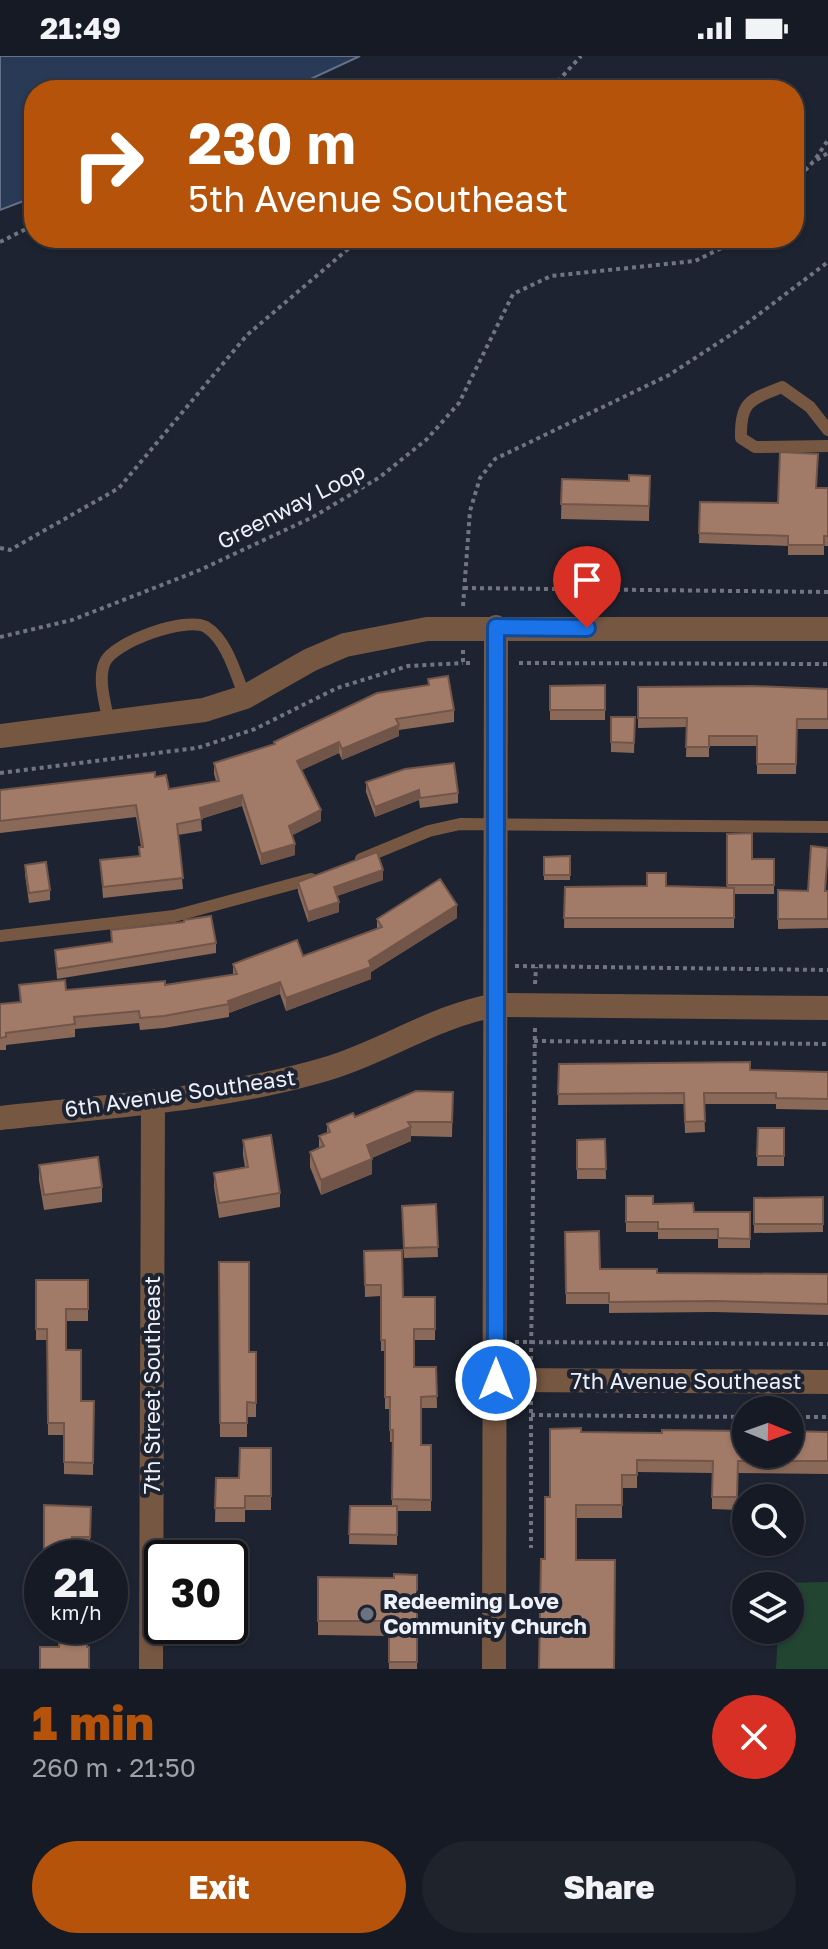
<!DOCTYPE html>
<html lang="en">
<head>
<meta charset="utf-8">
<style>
  body { margin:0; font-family:"Golos Text",sans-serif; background:#1f232c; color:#f1f3f6; height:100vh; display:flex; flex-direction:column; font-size:30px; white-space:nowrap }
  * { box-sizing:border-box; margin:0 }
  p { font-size:26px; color:#9ea1a6 }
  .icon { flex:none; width:44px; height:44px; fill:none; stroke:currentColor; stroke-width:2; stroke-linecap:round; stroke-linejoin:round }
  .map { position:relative; height:1613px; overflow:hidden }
  .side { display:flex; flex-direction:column; background:#161a24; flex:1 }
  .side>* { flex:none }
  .banner { position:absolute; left:24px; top:24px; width:780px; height:168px; border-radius:32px; box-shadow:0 2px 6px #0004,0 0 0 2px #353841; background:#b45309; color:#fff; overflow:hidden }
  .needle { width:52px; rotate:91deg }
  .buttons { position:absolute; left:732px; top:1340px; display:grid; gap:16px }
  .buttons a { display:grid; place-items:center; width:72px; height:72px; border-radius:50%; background:#161a24; box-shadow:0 2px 6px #0004,0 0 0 2px #353841; font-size:40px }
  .speed { position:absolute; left:24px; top:1484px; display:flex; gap:16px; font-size:40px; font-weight:700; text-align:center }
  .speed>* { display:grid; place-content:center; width:104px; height:104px; border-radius:50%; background:#161a24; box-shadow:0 2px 6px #0004,0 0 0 2px #353841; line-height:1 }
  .speed small { font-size:20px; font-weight:400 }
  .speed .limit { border:4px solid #111; border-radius:12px; background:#fff; color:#111 }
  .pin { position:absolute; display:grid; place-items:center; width:68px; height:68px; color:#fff; margin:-82px -34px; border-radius:50% 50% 50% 0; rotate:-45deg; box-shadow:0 0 8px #0007 }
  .pin .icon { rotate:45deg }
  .me { position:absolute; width:88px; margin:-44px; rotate:0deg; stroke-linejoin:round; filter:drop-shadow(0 0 6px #0008) }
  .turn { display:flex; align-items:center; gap:28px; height:168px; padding:0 32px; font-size:36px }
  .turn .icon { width:104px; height:104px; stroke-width:2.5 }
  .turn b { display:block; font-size:56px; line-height:68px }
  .round { display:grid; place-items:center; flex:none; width:84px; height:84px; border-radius:42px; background:#1f232c }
  .headline { display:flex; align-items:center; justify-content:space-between; height:136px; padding:0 32px }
  h1 { font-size:48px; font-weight:800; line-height:60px; color:#b45309 }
  .button { display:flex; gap:16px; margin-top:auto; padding:16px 32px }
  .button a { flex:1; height:92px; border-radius:48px; background:#b45309; color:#fff; font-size:32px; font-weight:800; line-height:92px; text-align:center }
  .button a+a { background:#1f232c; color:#f1f3f6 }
  .status { display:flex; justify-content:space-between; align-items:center; height:56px; padding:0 40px; background:#161a24; direction:ltr }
  .status svg { height:22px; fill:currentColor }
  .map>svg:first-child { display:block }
  .green { fill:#224532 }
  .water { fill:#293a57; stroke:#647188; stroke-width:2 }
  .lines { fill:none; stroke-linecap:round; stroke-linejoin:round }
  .path { stroke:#707581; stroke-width:4; stroke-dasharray:4 4; stroke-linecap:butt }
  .lane { stroke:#765742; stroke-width:12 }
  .street { stroke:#765742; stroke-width:24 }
  .wall { fill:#8a6959 }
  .shaded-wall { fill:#715549 }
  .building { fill:#a17a68; stroke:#715549; stroke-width:2 }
  .route-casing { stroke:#114b97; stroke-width:20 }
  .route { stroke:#1a73e8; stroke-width:14 }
  .worship-dot { fill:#6b7280; stroke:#1d2330; stroke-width:3 }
  .labels { text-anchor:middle; stroke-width:8; stroke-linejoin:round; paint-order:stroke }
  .street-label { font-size:22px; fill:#edf1fa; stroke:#1d2330 }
  .poi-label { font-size:22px; font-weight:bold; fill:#edf1fa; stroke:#1d2330; text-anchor:start }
</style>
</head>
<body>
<div class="status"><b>21:49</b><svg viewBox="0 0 49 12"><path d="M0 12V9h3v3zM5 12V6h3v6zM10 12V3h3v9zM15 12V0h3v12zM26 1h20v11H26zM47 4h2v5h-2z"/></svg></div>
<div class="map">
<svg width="828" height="1613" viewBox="0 0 828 1613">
  <rect width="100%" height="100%" fill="#1d2330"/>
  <path class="green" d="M 250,1515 L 250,1554 L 230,1554 L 230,1516 Z
    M 828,1526 L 828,1613 L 776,1613 L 778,1574 L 790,1574 L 790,1530 L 779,1530 L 779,1527 Z"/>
  <path class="water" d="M 0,0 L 360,0 L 287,34 L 34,34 L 34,141 L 0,154 Z"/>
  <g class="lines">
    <path class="path" d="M 544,34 L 559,24 L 581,0
      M 816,102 L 828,84
      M 794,126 L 813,106 L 828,97
      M 0,186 L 34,169
      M 0,492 L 10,494 L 119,432 L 247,279 L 361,182
      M 464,532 L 828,536
      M 463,550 L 470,455 L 480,422 L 495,403 L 669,319 L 738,274 L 828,206
      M 0,581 L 72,564 L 200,514 L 313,461 L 380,421 L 427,383 L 459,347 L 513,238 L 551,220 L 695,205 L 742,182
      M 463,594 L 463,607 L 474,607
      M 519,607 L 828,608
      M 0,717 L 197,692 L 255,673 L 337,632 L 408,610 L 463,607
      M 515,910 L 828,914
      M 535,928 L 536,911
      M 534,985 L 828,988
      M 515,1286 L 828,1288
      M 531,1304 L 535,969
      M 531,1345 L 531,1492
      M 531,1359 L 746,1361
      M 790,1361 L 828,1361"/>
    <path class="lane" d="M 828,374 L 810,351 L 782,331 C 750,344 740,345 741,382 L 755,391 L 828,390
      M 109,667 C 106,650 97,623 105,606 C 114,586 186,560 206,571 C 227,584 236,619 245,641
      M 361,803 L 429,775 L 460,768 L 828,771
      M 0,880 L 174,860 L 311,823"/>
    <path class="street" d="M 0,680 L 204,654 L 245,641 L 310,604 L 345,589 L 427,573 L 828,573
      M 0,1062 C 108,1050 221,1044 326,1013 C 384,996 436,959 497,949 L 828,952
      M 496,1324 L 828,1326
      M 151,1613 L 153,1045
      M 494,1613 L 496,571"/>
  </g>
  <path class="wall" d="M 650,420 L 649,465 L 561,463 L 562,423 L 629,425 Z
    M 816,432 L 828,432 L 828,490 L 824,490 L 824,499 L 788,499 L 788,490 L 699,487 L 700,446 L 778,447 Z
    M 428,623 L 454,654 L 454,666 L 399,674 L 399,680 L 342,704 L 339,697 L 302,714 L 321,765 L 292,779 L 295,799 L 261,809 L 242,750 L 201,763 L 202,775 L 178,779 L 183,833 L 103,842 L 100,804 L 139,800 L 139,791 L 141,791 L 136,761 L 0,777 L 0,734 L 155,721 L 169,733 L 216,725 L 214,718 L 214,707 L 274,689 L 274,686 L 428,630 Z
    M 605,629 L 605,664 L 550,664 L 550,630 Z
    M 638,631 L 828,633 L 828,673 L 797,673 L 796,718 L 757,718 L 757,690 L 709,690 L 709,701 L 686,701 L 687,671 L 638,672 Z
    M 611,661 L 635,661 L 634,697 L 611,696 Z
    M 366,726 L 458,737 L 458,747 L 420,752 L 419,744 L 375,761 L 366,736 Z
    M 727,778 L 752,803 L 774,803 L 774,838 L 734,838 L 734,872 L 564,872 L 565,831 L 666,830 L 727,831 Z
    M 570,800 L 570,824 L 544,824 L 544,801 Z
    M 828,801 L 825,835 L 828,835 L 828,872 L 778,873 L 778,834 L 808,835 Z
    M 25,809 L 50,834 L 50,844 L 29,847 L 25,819 Z
    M 383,824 L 337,840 L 339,856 L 308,866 L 298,836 L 298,826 Z
    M 457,862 L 371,916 L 371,923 L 286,955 L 280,938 L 229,957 L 229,961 L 164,972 L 140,974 L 139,967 L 75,973 L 75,981 L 6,989 L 6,994 L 0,994 L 0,948 L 20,946 L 19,929 L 66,934 L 165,929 L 233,919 L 233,908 L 303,900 L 377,873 L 377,863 Z
    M 111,874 L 216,887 L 216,897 L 57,923 L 55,894 L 111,886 Z
    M 559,1008 L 828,1016 L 828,1054 L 776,1053 L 776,1048 L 704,1048 L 705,1076 L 685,1077 L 684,1048 L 558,1049 Z
    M 453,1036 L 452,1081 L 411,1080 L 411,1085 L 372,1102 L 372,1118 L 321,1139 L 310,1111 L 310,1096 L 319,1092 L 319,1080 L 327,1077 L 327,1068 Z
    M 758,1072 L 784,1072 L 784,1110 L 757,1110 Z
    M 605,1083 L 606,1123 L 577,1123 L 577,1084 Z
    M 243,1084 L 280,1137 L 280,1151 L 219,1162 L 214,1131 L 214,1117 L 245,1111 L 243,1099 Z
    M 39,1109 L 102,1131 L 102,1146 L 44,1154 L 39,1124 Z
    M 626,1140 L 653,1148 L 694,1156 L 750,1156 L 750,1192 L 718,1192 L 718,1183 L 658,1183 L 658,1176 L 626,1176 Z
    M 823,1141 L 823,1176 L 754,1177 L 754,1142 Z
    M 436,1148 L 438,1201 L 404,1202 L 402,1160 Z
    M 565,1176 L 600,1213 L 657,1217 L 828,1218 L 828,1259 L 714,1256 L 609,1257 L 609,1248 L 566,1248 Z
    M 364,1195 L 403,1241 L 435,1241 L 435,1284 L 414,1284 L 414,1311 L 436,1311 L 437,1352 L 421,1352 L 421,1389 L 431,1389 L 431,1455 L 397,1455 L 397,1489 L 349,1488 L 350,1450 L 392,1450 L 393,1386 L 390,1386 L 390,1353 L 385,1353 L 385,1295 L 381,1295 L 381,1240 L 365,1241 Z
    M 219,1206 L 249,1296 L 256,1296 L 256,1361 L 247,1361 L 247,1381 L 220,1381 Z
    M 36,1224 L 88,1224 L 88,1265 L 66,1265 L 66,1294 L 81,1345 L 94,1345 L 93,1419 L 64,1418 L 64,1379 L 48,1379 L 47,1284 L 36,1284 Z
    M 581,1376 L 662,1377 L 828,1376 L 828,1418 L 738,1417 L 737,1454 L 712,1453 L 712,1417 L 637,1416 L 637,1432 L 622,1432 L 622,1462 L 576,1462 L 545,1503 L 550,1441 Z
    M 271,1392 L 271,1454 L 245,1454 L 245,1466 L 215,1466 L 216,1422 L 239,1422 Z
    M 91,1451 L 90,1491 L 72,1491 L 44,1502 Z
    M 790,1451 L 798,1451 L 799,1482 L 790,1482 Z
    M 417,1519 L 417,1613 L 389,1613 L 389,1580 L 318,1579 L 318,1521 L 394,1522 Z"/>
  <path class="shaded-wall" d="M 399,669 L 399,680 L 342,704 L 342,693 Z
    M 339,686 L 339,697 L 297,716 L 297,705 Z
    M 419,734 L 419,744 L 375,761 L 375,751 Z
    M 242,739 L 242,750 L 200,763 L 200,752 Z
    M 321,754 L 321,765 L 289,781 L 289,770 Z
    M 295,788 L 295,799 L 261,809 L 261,798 Z
    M 383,814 L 383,824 L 334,841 L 334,831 Z
    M 339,846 L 339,856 L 308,866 L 308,856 Z
    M 457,849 L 457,862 L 371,916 L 371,923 L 286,955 L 286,942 L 369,905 Z
    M 280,926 L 280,938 L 229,957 L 228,945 Z
    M 411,1071 L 411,1085 L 367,1104 L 367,1089 Z
    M 372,1103 L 372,1118 L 321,1139 L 321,1124 Z"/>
  <path class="building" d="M 780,396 L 818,398 L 816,432 L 828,432 L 828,480 L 824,480 L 824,489 L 788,489 L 788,480 L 699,477 L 700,446 L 778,447 Z
    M 629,419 L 650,420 L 649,450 L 561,448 L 562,423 L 629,425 Z
    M 448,620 L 454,654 L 396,663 L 399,669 L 342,693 L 339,686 L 297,705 L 321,754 L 289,770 L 295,788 L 261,798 L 242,739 L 200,752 L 202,763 L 177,768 L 183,822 L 103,831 L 100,804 L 140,800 L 139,791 L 143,791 L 136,749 L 0,765 L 0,734 L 155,716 L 155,721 L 166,719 L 169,733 L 219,725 L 214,707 L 275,688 L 274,686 L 377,637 L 429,629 L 428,623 Z
    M 605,629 L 605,654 L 550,654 L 550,630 Z
    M 754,630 L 828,633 L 828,663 L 797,663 L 796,708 L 757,708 L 757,680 L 709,680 L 709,691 L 686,691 L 687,662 L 638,662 L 638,631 Z
    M 611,661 L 635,661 L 634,687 L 611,686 Z
    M 454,707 L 458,737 L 420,742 L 419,734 L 375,751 L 366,726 L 405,713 Z
    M 752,777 L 752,803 L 774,803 L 774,829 L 727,829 L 727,778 Z
    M 811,790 L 828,792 L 825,835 L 828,835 L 828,863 L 778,863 L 778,834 L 808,835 Z
    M 377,796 L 383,814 L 334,831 L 339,846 L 308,856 L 298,826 Z
    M 570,800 L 570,819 L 544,819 L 544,801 Z
    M 46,806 L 50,834 L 29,837 L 25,809 Z
    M 647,817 L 666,817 L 666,830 L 734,832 L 734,862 L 564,862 L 565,831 L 647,830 Z
    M 440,823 L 457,849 L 369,905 L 371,911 L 286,942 L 280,926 L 228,945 L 229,948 L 164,960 L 140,962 L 139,955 L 74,961 L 75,968 L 6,977 L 6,981 L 0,982 L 0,948 L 21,946 L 19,929 L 65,924 L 66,934 L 165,925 L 165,929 L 237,918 L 233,908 L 297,884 L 303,900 L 382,871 L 377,863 Z
    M 211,860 L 216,887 L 57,913 L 55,894 L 112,886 L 111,874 L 184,866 L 184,864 Z
    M 750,1006 L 750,1014 L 828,1016 L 828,1043 L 776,1042 L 776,1037 L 704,1037 L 705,1065 L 685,1066 L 684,1037 L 558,1038 L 559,1008 Z
    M 416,1035 L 453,1036 L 452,1066 L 408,1066 L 411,1071 L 367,1089 L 372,1103 L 321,1124 L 310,1096 L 324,1090 L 319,1080 L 330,1076 L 327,1068 L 353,1057 L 355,1061 Z
    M 758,1072 L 784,1072 L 784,1100 L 757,1100 Z
    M 271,1079 L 280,1137 L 219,1147 L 214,1117 L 248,1111 L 243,1084 Z
    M 605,1083 L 606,1113 L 577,1113 L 577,1084 Z
    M 98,1101 L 102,1131 L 44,1139 L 39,1109 Z
    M 626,1140 L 653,1140 L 653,1148 L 693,1147 L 694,1156 L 750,1156 L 750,1183 L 718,1182 L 718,1173 L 658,1173 L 658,1166 L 626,1166 Z
    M 823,1141 L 823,1168 L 754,1168 L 754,1142 Z
    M 436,1148 L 438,1191 L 404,1192 L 402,1150 Z
    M 599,1175 L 600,1213 L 657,1213 L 657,1217 L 828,1218 L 828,1248 L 714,1245 L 609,1246 L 609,1237 L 566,1237 L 565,1176 Z
    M 402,1194 L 403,1241 L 435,1241 L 435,1273 L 414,1273 L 414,1311 L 436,1311 L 437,1340 L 421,1341 L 421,1389 L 431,1389 L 431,1444 L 392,1443 L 393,1374 L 390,1374 L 390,1341 L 385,1341 L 385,1284 L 381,1284 L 381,1229 L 365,1229 L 364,1195 Z
    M 219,1206 L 249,1206 L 249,1296 L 256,1296 L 256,1347 L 247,1346 L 247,1367 L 220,1367 Z
    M 36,1224 L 88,1224 L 88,1253 L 66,1253 L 66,1294 L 81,1294 L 81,1345 L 94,1345 L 93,1407 L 64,1406 L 64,1367 L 48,1367 L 47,1273 L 36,1273 Z
    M 581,1372 L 581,1376 L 662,1377 L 662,1374 L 746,1375 L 746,1398 L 790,1398 L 790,1375 L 828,1376 L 828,1405 L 738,1405 L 737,1441 L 712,1441 L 713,1405 L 637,1404 L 637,1419 L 622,1419 L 622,1449 L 576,1449 L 576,1504 L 615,1504 L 614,1613 L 539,1613 L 541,1503 L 545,1503 L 545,1441 L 550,1441 L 550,1373 Z
    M 240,1392 L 271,1392 L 271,1440 L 245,1440 L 245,1452 L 215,1452 L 216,1422 L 239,1422 Z
    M 44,1449 L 91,1451 L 90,1481 L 72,1481 L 72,1502 L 44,1502 Z
    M 350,1450 L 397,1450 L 397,1479 L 349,1478 Z
    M 790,1451 L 798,1451 L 799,1472 L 790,1472 Z
    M 394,1518 L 417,1519 L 417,1606 L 389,1606 L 389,1565 L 318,1565 L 318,1521 L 394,1522 Z
    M 60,1570 L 87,1570 L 87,1591 L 89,1591 L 89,1613 L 40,1613 L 40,1591 L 59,1591 Z"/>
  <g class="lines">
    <g class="route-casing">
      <path id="route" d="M 496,1324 L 496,571 L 587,572"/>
    </g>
    <use href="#route" class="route"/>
  </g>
  <circle class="worship-dot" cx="367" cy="1558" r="8"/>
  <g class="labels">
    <g class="street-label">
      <text transform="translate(291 450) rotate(-27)" y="8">Greenway Loop</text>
      <text transform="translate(180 1037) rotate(-8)" y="8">6th Avenue Southeast</text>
      <text x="686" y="1333">7th Avenue Southeast</text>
      <text transform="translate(152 1329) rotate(-90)" y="8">7th Street Southeast</text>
    </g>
    <g class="poi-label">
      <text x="383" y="1553">Redeeming Love<tspan x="383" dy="25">Community Church</tspan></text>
    </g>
  </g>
</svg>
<div class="buttons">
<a><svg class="needle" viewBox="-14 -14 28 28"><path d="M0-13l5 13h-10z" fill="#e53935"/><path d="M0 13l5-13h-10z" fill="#9ea1a6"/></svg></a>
<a><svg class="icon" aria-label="search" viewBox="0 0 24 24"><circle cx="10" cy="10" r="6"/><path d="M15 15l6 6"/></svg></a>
<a><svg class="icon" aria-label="layers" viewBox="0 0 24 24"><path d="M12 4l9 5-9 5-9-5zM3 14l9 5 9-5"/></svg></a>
</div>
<div class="speed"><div>21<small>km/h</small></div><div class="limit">30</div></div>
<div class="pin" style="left:587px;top:572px;background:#d93025"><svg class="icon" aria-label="arrive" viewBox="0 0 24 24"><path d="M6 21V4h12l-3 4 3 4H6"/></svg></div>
<svg class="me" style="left:496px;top:1324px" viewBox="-20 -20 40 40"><circle r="17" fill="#1a73e8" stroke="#fff" stroke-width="3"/><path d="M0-11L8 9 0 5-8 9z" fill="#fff"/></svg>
<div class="banner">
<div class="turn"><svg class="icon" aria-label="right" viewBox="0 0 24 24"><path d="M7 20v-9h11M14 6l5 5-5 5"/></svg><div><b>230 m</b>5th Avenue Southeast</div></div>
</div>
</div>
<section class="side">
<div class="headline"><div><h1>1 min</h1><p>260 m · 21:50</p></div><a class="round" style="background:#d93025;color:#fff"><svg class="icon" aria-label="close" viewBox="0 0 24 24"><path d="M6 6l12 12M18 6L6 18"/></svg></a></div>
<div class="button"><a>Exit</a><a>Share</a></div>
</section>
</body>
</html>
